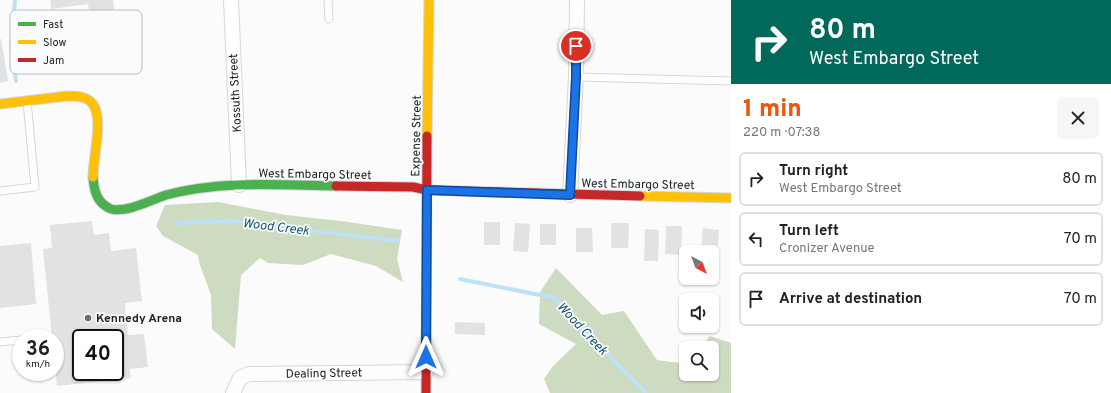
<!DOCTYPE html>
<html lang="en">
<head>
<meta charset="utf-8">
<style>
  body { margin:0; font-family:Overpass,sans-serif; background:#f6f6f6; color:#222; height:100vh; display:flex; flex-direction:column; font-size:15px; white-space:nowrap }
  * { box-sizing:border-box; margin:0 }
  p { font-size:13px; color:#767676 }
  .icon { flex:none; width:22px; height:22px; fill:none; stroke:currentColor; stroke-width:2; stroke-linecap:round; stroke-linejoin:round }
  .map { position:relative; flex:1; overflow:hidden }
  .panel { display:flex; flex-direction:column; background:#fff; width:380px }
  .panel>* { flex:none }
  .guide { background:#00695c; color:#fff; overflow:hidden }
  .needle { width:26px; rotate:139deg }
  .fabs { position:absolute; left:679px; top:245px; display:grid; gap:8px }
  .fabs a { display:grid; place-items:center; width:40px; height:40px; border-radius:6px; background:#fff; box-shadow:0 1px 3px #0004; font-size:20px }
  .speed { position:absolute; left:12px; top:329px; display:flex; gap:8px; font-size:20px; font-weight:700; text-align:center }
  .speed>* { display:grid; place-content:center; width:52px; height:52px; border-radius:50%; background:#fff; box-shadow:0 1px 3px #0004; line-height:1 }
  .speed small { font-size:10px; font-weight:400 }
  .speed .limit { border:2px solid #111; border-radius:6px; background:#fff; color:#111 }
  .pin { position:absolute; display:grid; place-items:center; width:34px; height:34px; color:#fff; margin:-17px; border:2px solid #fff; border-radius:50%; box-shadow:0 1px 4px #0007 }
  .me { position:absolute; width:44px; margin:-22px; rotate:0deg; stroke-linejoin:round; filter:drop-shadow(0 0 3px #0008) }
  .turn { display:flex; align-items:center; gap:14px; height:84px; padding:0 12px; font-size:18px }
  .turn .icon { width:52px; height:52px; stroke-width:2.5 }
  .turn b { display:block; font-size:28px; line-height:34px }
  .round { display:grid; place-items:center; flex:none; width:42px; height:42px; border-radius:6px; background:#f6f6f6 }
  .overview { display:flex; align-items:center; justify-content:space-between; height:68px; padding:0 12px }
  h1 { font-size:24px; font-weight:800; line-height:30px; color:#ea580c }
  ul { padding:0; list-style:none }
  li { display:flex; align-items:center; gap:12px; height:54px; margin:0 8px 6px; padding:0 4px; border:2px solid #e0e0e0; border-radius:6px }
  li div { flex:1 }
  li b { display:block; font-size:15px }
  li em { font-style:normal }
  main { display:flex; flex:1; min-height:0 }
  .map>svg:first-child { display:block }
  .forest { fill:#cddbc1 }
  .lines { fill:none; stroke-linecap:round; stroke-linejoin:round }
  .stream { stroke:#bce2f8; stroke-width:4 }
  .building { fill:#e1e2e4; fill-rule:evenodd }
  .lane-casing { stroke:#d5d6d8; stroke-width:9 }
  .street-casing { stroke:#d5d6d8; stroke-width:16 }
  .fast-casing { stroke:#d5d6d8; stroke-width:11 }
  .slow-casing { stroke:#d5d6d8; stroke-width:11 }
  .jam-casing { stroke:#d5d6d8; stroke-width:11 }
  .lane { stroke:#fefeff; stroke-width:7 }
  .street { stroke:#fefeff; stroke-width:14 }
  .fast { stroke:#4caf50; stroke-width:9 }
  .slow { stroke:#ffc107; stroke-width:9 }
  .jam { stroke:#c62828; stroke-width:9 }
  .route-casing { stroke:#114b97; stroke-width:10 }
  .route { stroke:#1a73e8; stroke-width:7 }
  .poi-dot { fill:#6d6e71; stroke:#fafbfd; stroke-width:1.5 }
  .labels { text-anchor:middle; stroke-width:3.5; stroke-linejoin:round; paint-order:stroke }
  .street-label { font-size:12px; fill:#202226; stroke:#fafbfd }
  .poi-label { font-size:12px; font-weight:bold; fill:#202226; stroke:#fafbfd; text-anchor:start }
  .water-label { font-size:13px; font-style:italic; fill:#135675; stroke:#fafbfd }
  .key { fill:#fafbfd; stroke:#b9babc; stroke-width:1 }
  .key-label { font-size:11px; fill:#202226 }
</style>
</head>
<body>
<main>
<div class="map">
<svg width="731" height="393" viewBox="0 0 731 393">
  <rect width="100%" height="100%" fill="#fbfbfc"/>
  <path class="forest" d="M 218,202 L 286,215 L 341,221 L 402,230 L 397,259 L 403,282 L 376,266 L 331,254 L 303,265 L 268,263 L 260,258 L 241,275 L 235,349 L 212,329 L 211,295 L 199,262 L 198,255 L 163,236 L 156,226 L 165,205 Z
    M 556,268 L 602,315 L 624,311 L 657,360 L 671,362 L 686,363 L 686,374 L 712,374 L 712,348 L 700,348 L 710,336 L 731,343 L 731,393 L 550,393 L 544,379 L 553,366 L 576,344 L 539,324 L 540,292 Z"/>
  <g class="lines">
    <path class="stream" d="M 15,0 L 11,48 L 16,81
      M 176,223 L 234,221 L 398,241
      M 460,279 L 555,298 L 581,328 L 646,393"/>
  </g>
  <path class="building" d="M 50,0 L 113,0 L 117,31 L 93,35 L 88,4 L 51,9 Z
    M 0,39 L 1,39 L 8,81 L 0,83 Z
    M 92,221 L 94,235 L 109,233 L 111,251 L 136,248 L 142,301 L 125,303 L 128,335 L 144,334 L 148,367 L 130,369 L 131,378 L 57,386 L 55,365 L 55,338 L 52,338 L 43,249 L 52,248 L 50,225 ZM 81,338 L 115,338 L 115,372 L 81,372 Z
    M 484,222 L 500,222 L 500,245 L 484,245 Z
    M 515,223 L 530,224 L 528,252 L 513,251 Z
    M 611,223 L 629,223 L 628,248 L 611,248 Z
    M 540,224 L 556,224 L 556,245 L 540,245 Z
    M 666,226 L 682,226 L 681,255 L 665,254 Z
    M 576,228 L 592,228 L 593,252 L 576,252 Z
    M 703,228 L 719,230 L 717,255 L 712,254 L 712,252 L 701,252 Z
    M 645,229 L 659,230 L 658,261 L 644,261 Z
    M 31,243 L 36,304 L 0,308 L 0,246 Z
    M 455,322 L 485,323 L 485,335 L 455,334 Z"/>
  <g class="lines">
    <g class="lane-casing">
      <path id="lane" d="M 328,0 L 329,19
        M 576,77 L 731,81
        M 0,191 L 35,187 L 27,101
        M 0,342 L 21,340"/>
    </g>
    <g class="street-casing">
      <path id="street" d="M 231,0 L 239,185
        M 570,195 L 576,77 L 577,0
        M 233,393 L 240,378 L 249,374 L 426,372"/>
    </g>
    <g class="fast-casing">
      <path id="fast" d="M 93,177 C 94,187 95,197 103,204 C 106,206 108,208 111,209 C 127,213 151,200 166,195 C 221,180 280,185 336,186"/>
    </g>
    <g class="slow-casing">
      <path id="slow" d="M 0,104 L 67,96 C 76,96 89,96 94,106 C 103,122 93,158 93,177
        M 427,136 L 429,0
        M 640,196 L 731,198"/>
    </g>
    <g class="jam-casing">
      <path id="jam" d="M 336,186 L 413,187 L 427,190 L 640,196
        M 426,393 L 427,136"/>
    </g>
    <use href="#lane" class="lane"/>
    <use href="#street" class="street"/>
    <use href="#fast" class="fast"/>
    <use href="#slow" class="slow"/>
    <use href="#jam" class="jam"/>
  </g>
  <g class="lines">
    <g class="route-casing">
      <path id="route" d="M 426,357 L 427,190 L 570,195 L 576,77 L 576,46"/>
    </g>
    <use href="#route" class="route"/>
  </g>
  <circle class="poi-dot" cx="88" cy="318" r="4"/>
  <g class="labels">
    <g class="street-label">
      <text transform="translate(235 93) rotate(-93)" y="4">Kossuth Street</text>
      <text transform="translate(416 136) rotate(-89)" y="4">Expense Street</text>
      <text transform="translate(315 174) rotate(1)" y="4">West Embargo Street</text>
      <text transform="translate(638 184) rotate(1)" y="4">West Embargo Street</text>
      <text transform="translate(324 373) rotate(-1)" y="4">Dealing Street</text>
    </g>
    <g class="poi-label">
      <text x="96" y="322">Kennedy Arena</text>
    </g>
    <g class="water-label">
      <text transform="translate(276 226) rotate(7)" y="5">Wood Creek</text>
      <text transform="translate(583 328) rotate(47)" y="5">Wood Creek</text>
    </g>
  </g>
  <rect x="10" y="10" width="132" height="64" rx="6" class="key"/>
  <rect x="18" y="22" width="18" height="4" fill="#4caf50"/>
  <rect x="18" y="40" width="18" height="4" fill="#ffc107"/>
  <rect x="18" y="58" width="18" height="4" fill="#c62828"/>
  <g class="key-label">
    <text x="43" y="28">Fast</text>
    <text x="43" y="46">Slow</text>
    <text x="43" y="64">Jam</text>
  </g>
</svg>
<div class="fabs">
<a><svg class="needle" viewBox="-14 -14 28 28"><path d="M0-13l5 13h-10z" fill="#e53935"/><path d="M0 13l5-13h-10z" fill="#767676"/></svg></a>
<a><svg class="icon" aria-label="sound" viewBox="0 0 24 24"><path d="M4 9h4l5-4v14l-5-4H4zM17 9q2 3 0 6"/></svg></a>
<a><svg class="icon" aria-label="search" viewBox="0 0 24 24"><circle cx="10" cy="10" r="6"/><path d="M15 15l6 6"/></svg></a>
</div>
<div class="speed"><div>36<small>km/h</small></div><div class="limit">40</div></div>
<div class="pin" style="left:576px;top:46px;background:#d93025"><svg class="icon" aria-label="arrive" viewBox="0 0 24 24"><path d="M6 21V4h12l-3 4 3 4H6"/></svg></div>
<svg class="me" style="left:426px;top:357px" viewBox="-20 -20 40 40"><path d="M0-17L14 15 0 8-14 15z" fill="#1a73e8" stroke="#fff" stroke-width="4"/></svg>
</div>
<section class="panel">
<div class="guide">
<div class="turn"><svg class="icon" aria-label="right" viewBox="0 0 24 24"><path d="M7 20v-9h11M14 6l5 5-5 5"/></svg><div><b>80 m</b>West Embargo Street</div></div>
</div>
<div class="overview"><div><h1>1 min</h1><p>220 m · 07:38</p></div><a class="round"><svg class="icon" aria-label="close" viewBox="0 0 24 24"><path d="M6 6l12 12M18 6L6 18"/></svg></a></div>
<ul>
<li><svg class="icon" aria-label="right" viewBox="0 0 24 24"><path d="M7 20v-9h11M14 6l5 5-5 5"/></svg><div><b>Turn right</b><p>West Embargo Street</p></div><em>80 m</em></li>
<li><svg class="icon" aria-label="left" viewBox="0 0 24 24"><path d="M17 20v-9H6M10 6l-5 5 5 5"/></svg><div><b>Turn left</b><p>Cronizer Avenue</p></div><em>70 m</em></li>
<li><svg class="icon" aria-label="arrive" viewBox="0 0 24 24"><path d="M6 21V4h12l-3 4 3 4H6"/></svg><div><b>Arrive at destination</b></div><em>70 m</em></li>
</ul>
</section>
</main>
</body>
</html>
